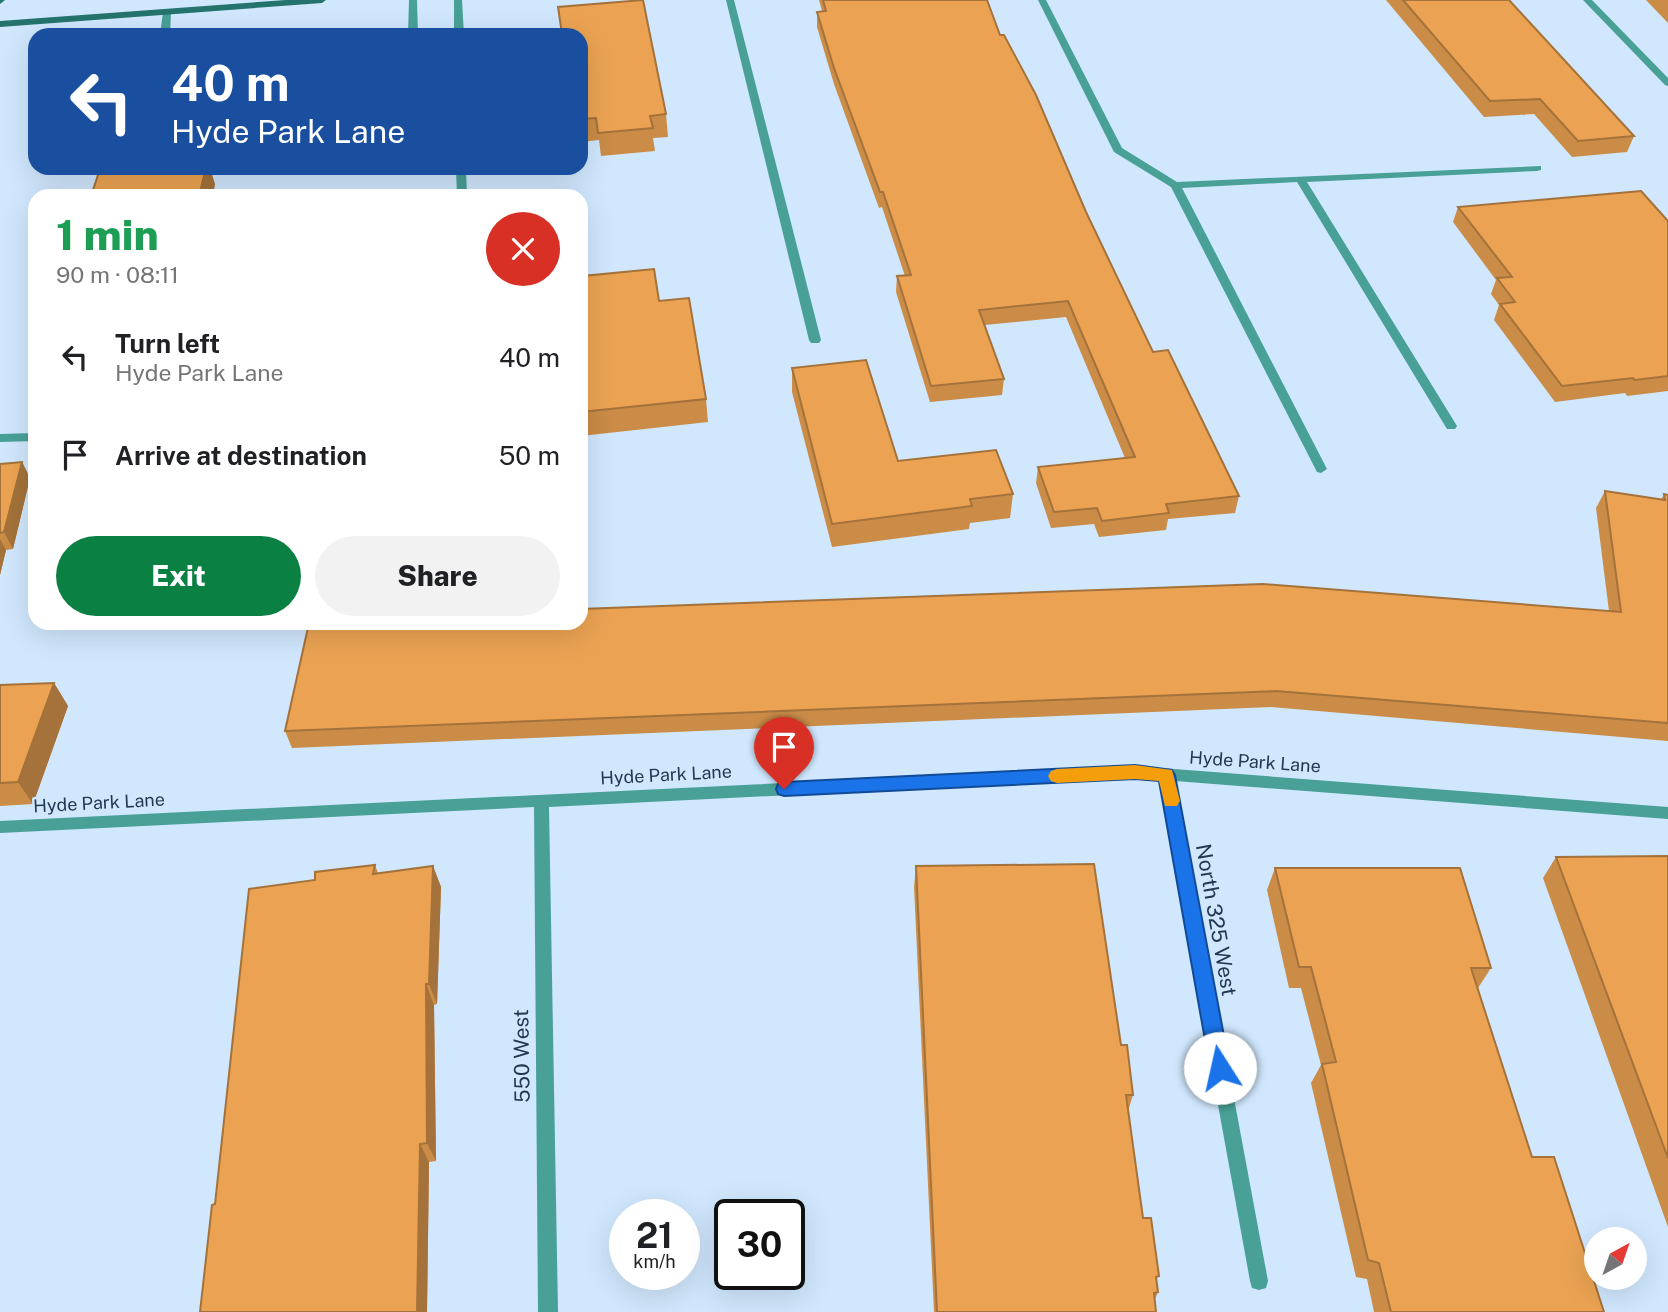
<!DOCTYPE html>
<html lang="en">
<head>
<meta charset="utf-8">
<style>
  body { margin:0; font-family:"Public Sans",sans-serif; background:#f2f2f2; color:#202124; height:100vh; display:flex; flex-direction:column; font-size:26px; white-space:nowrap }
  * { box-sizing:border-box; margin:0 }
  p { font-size:23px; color:#757577 }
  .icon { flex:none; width:38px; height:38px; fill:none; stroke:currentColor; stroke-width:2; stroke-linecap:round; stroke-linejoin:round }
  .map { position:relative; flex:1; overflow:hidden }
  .sheet { position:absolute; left:28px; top:189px; width:560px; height:441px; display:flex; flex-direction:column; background:#fff; border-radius:21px; box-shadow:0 7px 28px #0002 }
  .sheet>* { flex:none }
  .banner { position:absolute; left:28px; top:28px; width:560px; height:147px; border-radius:21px; box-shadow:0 7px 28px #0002; background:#1a4fa0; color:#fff; overflow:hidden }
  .needle { width:46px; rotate:40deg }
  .buttons { position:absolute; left:1584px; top:1227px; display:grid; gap:14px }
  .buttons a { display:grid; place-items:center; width:63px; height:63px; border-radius:50%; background:#fff; box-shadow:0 7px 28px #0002; font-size:35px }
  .speed { position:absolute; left:609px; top:1199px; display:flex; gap:14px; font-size:35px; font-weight:700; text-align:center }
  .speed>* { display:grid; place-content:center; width:91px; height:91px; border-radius:50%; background:#fff; box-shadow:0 7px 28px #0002; line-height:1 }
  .speed small { font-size:18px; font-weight:400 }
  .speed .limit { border:4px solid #111; border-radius:10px; background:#fff; color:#111 }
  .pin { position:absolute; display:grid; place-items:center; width:60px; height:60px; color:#fff; margin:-72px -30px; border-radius:50% 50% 50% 0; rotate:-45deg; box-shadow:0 0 7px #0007 }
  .pin .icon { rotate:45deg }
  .me { position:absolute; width:77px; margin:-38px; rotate:350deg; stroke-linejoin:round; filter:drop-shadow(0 0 5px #0008) }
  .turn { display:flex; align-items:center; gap:24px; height:147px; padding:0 28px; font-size:32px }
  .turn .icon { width:91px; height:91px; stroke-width:2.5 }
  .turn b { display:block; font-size:49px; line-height:60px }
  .round { display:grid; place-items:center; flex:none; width:74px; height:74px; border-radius:37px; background:#f2f2f2 }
  .headline { display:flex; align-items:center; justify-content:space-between; height:119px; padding:0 28px }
  h1 { font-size:42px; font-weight:800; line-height:52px; color:#1e9e55 }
  .button { display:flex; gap:14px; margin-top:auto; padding:14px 28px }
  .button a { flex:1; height:80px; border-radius:42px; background:#0b8043; color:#fff; font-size:28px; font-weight:800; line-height:80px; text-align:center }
  .button a+a { background:#f2f2f2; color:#202124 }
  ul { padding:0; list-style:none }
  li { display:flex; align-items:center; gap:21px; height:98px; padding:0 28px }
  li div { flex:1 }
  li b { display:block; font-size:26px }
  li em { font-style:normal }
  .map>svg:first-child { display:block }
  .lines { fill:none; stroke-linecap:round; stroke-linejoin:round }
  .lane { fill:#48a097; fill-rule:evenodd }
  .street { fill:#48a097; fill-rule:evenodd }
  .secondary { fill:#24746d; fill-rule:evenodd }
  .wall { fill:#ca8c47 }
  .shaded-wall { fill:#a4723a }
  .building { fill:#eba353; stroke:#a4723a; stroke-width:2 }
  .route { fill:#1a73e8; stroke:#114b97; stroke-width:2 }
  .slow { fill:#f59e0b }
  .labels { text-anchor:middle; stroke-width:5; stroke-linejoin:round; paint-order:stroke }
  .street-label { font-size:18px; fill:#223a4f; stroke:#d0e7fd }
  .near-street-label { font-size:21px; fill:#223a4f; stroke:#d0e7fd }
</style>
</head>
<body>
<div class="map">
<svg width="1668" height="1312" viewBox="0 0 1668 1312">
  <rect width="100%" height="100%" fill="#d0e7fd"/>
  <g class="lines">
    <path class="lane" d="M 409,0 L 417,0 L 418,35 L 408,35 Z
      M 454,0 L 462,0 L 464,35 L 454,35 Z
      M 726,0 L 734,0 L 821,340 L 819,343 L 811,343 L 809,340 Z
      M 1038,0 L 1046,0 L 1122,148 L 1177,182 L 1541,166 L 1541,170 L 1537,171 L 1307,182 L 1457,426 L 1455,429 L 1447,429 L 1297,182 L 1182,188 L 1327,469 L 1321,473 L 1317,472 L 1171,187 L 1114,152 Z
      M 167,9 L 171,12 L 170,35 L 160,35 L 163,12 Z
      M 456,168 L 466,168 L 467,196 L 457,196 Z"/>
    <path class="street" d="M 1583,0 L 1592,0 L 1668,78 L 1668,86 L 1665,85 Z
      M 35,433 L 35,441 L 0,442 L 0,434 Z
      M 1135,766 L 1668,807 L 1668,819 L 1175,781 L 1268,1281 L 1266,1288 L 1259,1290 L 1252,1288 L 1250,1281 L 1159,780 L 1135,778 L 549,807 L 558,1312 L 538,1312 L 534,807 L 0,833 L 0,821 Z"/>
    <path class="secondary" d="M 0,0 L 5,0 L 0,4 Z
      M 286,0 L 326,0 L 322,3 L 0,27 L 0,21 Z"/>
  </g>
  <path class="wall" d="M 819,0 L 987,0 L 1000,35 L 1153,352 L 1239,496 L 1235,513 L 1168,519 L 1166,530 L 1099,537 L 1094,524 L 1051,528 L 1036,483 L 1038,467 L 1125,458 L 1066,317 L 985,325 L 1004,379 L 1002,395 L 930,402 L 896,292 L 897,276 L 905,276 L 882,207 L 879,208 L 834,84 L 817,27 L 817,12 L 822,11 Z
    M 1386,0 L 1509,0 L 1634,136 L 1627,152 L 1572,157 L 1534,114 L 1484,117 Z
    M 1646,0 L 1668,0 L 1668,23 L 1667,22 Z
    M 581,35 L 666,114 L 668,137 L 653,138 L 655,151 L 601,156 L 599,140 L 581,142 Z
    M 1458,207 L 1668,221 L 1668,391 L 1627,396 L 1625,393 L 1555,402 L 1494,320 L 1499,305 L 1491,294 L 1496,280 L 1453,222 Z
    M 581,295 L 659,301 L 706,399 L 708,422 L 581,436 Z
    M 792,368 L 898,461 L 1013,494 L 1010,518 L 970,523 L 969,529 L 832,547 L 792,392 Z
    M 22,462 L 30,478 L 13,549 L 6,550 L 0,575 L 0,464 Z
    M 1605,491 L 1661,500 L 1664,494 L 1668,495 L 1668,741 L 1271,707 L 292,748 L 285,731 L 1609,611 L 1596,508 Z
    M 54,683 L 68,706 L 33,804 L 0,806 L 0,685 Z
    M 1668,856 L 1668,1227 L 1543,878 L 1556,857 Z
    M 375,865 L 378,873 L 433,866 L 441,887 L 437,1004 L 434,1005 L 436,1161 L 429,1162 L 427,1312 L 200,1312 L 315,880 Z
    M 916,866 L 1121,1045 L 1133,1095 L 1128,1111 L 1143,1218 L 1157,1282 L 1158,1292 L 1155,1299 L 1156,1312 L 934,1312 L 914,887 Z
    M 1275,868 L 1491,968 L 1478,988 L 1532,1157 L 1604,1312 L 1374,1312 L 1367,1279 L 1356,1277 L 1311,1083 L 1321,1065 L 1301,988 L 1289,988 L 1267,890 Z"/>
  <path class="shaded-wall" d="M 206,168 L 210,168 L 215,184 L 213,196 L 199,196 Z
    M 22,462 L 30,478 L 13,549 L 4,532 Z
    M 0,539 L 6,550 L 0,575 Z
    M 54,683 L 68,706 L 33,804 L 18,782 Z
    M 433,866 L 441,887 L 437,1004 L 429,984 Z
    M 426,984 L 434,1005 L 436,1161 L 427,1143 Z
    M 420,1144 L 429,1162 L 427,1312 L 417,1312 Z"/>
  <path class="building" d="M 643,0 L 666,114 L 650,116 L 653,128 L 598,133 L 596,118 L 581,119 L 581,35 L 552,35 L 562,34 L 558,7 Z
    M 823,0 L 987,0 L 1000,35 L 1004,35 L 1036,95 L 1086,212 L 1153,352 L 1168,350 L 1239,496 L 1166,504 L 1169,513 L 1102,521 L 1097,508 L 1054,512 L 1038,467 L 1135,457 L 1068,301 L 979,310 L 1004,379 L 931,386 L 897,276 L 911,275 L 883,192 L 880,192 L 834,68 L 817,12 L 826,11 Z
    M 1403,0 L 1509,0 L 1634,136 L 1578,141 L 1540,99 L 1490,101 Z
    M 109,168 L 206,168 L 199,196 L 91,196 L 100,169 Z
    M 1641,191 L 1668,221 L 1668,376 L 1635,380 L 1633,378 L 1562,386 L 1500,304 L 1515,302 L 1497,278 L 1512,277 L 1458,207 Z
    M 654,269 L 659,301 L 689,298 L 706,399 L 581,412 L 581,295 L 584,294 L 583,276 Z
    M 866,360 L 898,461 L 996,450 L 1013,494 L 970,499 L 972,506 L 832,524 L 792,368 Z
    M 22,462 L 4,532 L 0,533 L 0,464 Z
    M 1605,491 L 1665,500 L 1664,494 L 1668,495 L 1668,723 L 1276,691 L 285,731 L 309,623 L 581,623 L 581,609 L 1263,584 L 1621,612 Z
    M 54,683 L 18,782 L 0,783 L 0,685 Z
    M 1668,856 L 1668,1158 L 1556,857 Z
    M 1094,864 L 1121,1045 L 1127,1045 L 1133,1095 L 1126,1095 L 1143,1218 L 1151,1218 L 1159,1276 L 1156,1277 L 1158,1292 L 1154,1293 L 1156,1312 L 937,1312 L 916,866 Z
    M 375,865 L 373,874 L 433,866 L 429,984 L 426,984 L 427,1143 L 420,1144 L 417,1312 L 200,1312 L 212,1205 L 215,1204 L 249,889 L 315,880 L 315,872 Z
    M 1275,868 L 1460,868 L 1491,968 L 1471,968 L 1532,1157 L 1554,1157 L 1604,1312 L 1391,1312 L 1379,1263 L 1368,1260 L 1322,1064 L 1336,1062 L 1311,967 L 1299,967 Z"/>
  <path class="route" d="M 1135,765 L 1172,770 L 1175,775 L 1230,1068 L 1227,1074 L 1220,1077 L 1213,1074 L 1210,1068 L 1159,781 L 1135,779 L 784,796 L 778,794 L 776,789 L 778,784 L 784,782 Z"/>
  <path class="slow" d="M 1135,765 L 1172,770 L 1180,801 L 1177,806 L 1165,806 L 1159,781 L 1135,779 L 1057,783 L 1051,781 L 1048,776 L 1051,771 L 1057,769 Z"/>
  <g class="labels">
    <g class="street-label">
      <text transform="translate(1255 762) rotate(4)" y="6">Hyde Park Lane</text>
      <text transform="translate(666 775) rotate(-3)" y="6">Hyde Park Lane</text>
      <text transform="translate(99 803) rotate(-3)" y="6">Hyde Park Lane</text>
    </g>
    <g class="near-street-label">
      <text transform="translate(1216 920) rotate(80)" y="7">North 325 West</text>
      <text transform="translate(522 1056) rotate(-91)" y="7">550 West</text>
    </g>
  </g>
</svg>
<div class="buttons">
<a><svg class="needle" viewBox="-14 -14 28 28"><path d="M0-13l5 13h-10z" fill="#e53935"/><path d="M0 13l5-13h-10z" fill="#757577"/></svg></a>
</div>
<div class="speed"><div>21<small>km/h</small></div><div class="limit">30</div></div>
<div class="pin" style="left:784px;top:789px;background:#d93025"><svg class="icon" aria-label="arrive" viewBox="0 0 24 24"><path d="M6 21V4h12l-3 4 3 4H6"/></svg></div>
<svg class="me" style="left:1220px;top:1068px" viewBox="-20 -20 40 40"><circle r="19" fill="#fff"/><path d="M0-13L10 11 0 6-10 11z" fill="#1a73e8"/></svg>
<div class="banner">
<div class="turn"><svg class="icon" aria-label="left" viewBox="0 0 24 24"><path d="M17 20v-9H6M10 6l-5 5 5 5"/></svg><div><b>40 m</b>Hyde Park Lane</div></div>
</div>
<section class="sheet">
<div class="headline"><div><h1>1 min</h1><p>90 m · 08:11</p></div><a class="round" style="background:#d93025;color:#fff"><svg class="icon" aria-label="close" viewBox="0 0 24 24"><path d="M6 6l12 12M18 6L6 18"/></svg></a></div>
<ul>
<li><svg class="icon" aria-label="left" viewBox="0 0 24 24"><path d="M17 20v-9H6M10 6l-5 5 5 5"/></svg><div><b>Turn left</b><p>Hyde Park Lane</p></div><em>40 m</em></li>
<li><svg class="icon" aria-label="arrive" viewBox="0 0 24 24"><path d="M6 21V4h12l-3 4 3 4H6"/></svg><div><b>Arrive at destination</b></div><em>50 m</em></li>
</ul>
<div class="button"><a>Exit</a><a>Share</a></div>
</section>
</div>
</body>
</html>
